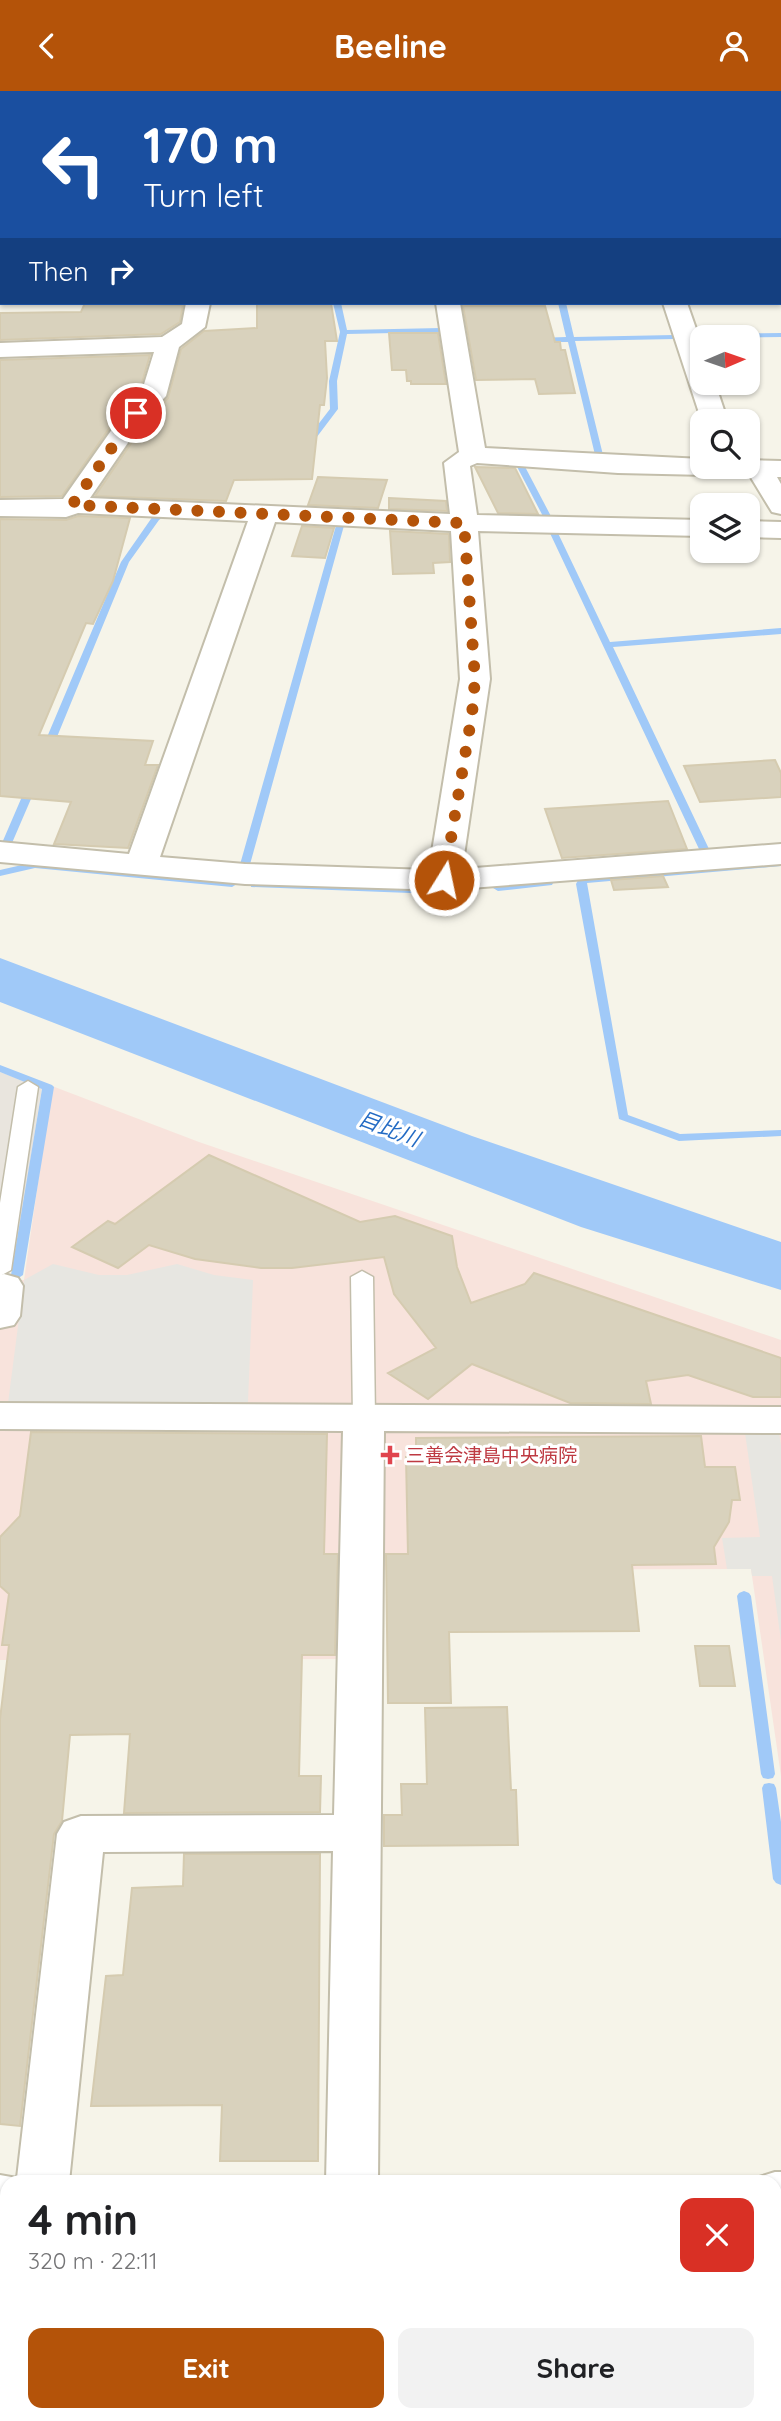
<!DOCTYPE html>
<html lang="en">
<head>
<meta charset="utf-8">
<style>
  body { margin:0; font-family:Quicksand,"Noto Sans JP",sans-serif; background:#f2f2f2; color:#202124; height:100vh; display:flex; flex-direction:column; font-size:26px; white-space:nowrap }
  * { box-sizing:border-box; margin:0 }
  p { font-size:23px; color:#757577 }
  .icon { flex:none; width:38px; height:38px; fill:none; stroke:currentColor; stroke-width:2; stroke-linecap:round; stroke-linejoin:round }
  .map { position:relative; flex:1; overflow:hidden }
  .sheet { position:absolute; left:0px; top:2084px; width:782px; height:247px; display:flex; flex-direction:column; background:#fff; border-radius:21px 21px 0 0; box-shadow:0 2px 5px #0004 }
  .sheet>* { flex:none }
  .top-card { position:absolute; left:0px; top:0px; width:782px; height:214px; box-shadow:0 2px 5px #0004; background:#1a4fa0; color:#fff; overflow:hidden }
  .needle { width:46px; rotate:88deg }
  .controls { position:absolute; left:690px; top:234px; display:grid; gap:14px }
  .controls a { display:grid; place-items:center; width:70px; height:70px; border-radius:14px; background:#fff; box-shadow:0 2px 5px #0004; font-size:35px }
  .pin { position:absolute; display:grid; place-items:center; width:60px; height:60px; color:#fff; margin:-30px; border:4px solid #fff; border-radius:50%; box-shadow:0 2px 7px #0007 }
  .me { position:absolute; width:77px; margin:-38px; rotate:10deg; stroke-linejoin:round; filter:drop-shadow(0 0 5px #0008) }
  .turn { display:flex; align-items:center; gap:24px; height:147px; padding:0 28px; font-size:32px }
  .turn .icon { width:91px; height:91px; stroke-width:2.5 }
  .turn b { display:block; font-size:49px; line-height:60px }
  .then { display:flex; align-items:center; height:66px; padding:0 28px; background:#0003; gap:14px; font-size:26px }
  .round { display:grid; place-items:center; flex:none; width:74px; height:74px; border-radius:14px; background:#f2f2f2 }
  .summary { display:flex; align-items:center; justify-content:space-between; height:119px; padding:0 28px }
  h1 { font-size:42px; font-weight:700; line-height:52px }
  .cta { display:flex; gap:14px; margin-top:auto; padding:14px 28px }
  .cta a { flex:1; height:80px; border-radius:14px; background:#b45309; color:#fff; font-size:28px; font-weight:700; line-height:80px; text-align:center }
  .cta a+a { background:#f2f2f2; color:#202124 }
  header { display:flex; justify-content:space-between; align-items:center; height:91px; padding:0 28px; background:#b45309; color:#fff; font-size:32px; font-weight:700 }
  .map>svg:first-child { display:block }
  .industrial { fill:#e9e5de }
  .medical { fill:#f8e3dc }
  .parking { fill:#e7e6e1 }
  .water { fill:#a0c9f8 }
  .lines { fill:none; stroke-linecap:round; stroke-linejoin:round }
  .stream { fill:#a0c9f8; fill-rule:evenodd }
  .building { fill:#d9d2bd; stroke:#d5cbb0; stroke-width:2 }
  .lane-casing { stroke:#c3beab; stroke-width:3 }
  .street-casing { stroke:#c3beab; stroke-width:4 }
  .lane { fill:#fff; fill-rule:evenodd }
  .street { fill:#fff; fill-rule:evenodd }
  .route { stroke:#b45309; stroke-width:12; stroke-dasharray:0 21.6 }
  .health-dot { fill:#e0444e; stroke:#fff; stroke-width:2.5 }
  .labels { text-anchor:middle; stroke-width:6; stroke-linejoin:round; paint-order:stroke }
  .health-label { font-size:19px; fill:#be3a42; stroke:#fff; text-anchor:start }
  .water-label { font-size:21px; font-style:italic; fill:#236bc4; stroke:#fff }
</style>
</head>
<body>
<header><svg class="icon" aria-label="back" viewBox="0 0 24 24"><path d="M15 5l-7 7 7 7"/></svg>Beeline<svg class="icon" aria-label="person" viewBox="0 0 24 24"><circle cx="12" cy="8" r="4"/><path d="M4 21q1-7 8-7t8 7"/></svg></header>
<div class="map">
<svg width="781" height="2330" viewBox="0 0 781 2330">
  <rect width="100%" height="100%" fill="#f6f4e9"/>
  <path class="industrial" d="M 0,981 L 42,997 L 13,1178 L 0,1178 Z"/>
  <path class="medical" d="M 52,995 L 199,1051 L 781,1249 L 781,1685 L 751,1478 L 348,1479 L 347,1568 L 0,1569 L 0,1189 L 24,1189 Z"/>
  <path class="parking" d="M 53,1173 L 99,1184 L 127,1184 L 177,1173 L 214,1184 L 253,1189 L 248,1311 L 8,1312 L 24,1189 Z
    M 745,1342 L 779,1342 L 781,1354 L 781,1550 L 772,1485 L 752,1485 L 751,1478 L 727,1478 L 722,1447 L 760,1446 Z"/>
  <path class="water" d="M 0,867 L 472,1045 L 781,1151 L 781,1199 L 581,1136 L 0,911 Z"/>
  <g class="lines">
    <path class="stream" d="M 712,0 L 718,0 L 718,2 L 712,2 Z
      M 0,43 L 2,43 L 2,47 L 0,47 Z
      M 780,51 L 781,51 L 781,55 L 780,55 Z
      M 0,81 L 2,81 L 2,85 L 0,85 Z
      M 780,194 L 781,194 L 781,199 L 780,199 Z
      M 333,212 L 341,212 L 347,239 L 441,237 L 445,239 L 441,241 L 347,243 L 337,290 L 338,318 L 310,355 L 307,355 L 303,353 L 330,318 L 329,290 L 340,241 Z
      M 558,212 L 566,212 L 574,246 L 674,244 L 678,246 L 674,248 L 575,250 L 604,368 L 603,370 L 596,368 L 568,251 L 538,251 L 534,249 L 538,247 L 566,246 Z
      M 781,242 L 781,246 L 693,247 L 689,245 L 693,243 Z
      M 515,368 L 522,370 L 554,431 L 553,433 L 546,431 L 514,370 Z
      M 161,420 L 168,422 L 159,429 L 129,471 L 52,658 L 47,661 L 44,660 L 42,658 L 121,471 L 153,425 Z
      M 341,428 L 345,431 L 249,777 L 244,780 L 240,779 L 239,777 L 337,431 Z
      M 552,435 L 556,438 L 610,551 L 781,537 L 781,543 L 613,556 L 709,758 L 708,760 L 700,760 L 699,758 L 548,438 Z
      M 32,691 L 37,694 L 12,752 L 11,754 L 3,754 L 2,752 L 27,694 Z
      M 781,769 L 781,775 L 587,792 L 628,1024 L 680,1043 L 781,1039 L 781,1045 L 679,1050 L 619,1028 L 576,793 L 579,787 L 583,786 Z
      M 35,771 L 232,790 L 237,793 L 232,796 L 35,777 L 0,785 L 0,779 Z
      M 548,789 L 553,792 L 552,794 L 498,800 L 493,797 L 498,794 Z
      M 255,791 L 462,798 L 467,801 L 462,804 L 251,796 L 251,792 Z
      M 0,974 L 52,994 L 54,996 L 23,1184 L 17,1188 L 11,1184 L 42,998 L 0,981 Z
      M 744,1500 L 749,1502 L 751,1505 L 775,1683 L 773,1687 L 768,1688 L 763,1687 L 761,1683 L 737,1505 L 739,1502 Z
      M 769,1692 L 774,1693 L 776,1697 L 781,1731 L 781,1794 L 776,1792 L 773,1788 L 762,1697 L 764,1693 Z
      M 775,2127 L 781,2127 L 781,2141 L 775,2141 Z
      M 0,2129 L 7,2129 L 7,2143 L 0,2143 Z"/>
  </g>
  <path class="building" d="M 85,212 L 103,212 L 183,214 L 180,231 L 161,243 L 0,249 L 0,222 L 81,221 Z
    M 257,212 L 331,212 L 337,250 L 325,250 L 327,287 L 324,314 L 320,314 L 312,388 L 234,389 L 226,410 L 95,405 L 147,329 L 168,307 L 181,258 L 204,240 L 257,237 Z
    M 463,215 L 545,215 L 555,251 L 560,251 L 561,259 L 565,259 L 575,302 L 539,303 L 535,288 L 476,289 Z
    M 389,242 L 438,242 L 446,293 L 411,293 L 411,290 L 407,290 L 406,279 L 392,279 Z
    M 150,264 L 139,302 L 125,315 L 62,405 L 0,406 L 0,269 Z
    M 475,376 L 515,377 L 538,423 L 498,422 Z
    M 318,386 L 387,389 L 378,417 L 308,414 Z
    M 389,407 L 446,410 L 447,420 L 389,418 Z
    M 78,425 L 130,427 L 113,490 L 93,533 L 86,532 L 39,644 L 153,650 L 145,674 L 158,674 L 128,757 L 54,753 L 71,711 L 0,705 L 0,428 L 66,429 Z
    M 302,435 L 334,437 L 325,467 L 292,465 Z
    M 390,440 L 449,443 L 450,471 L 433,472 L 434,482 L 393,483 Z
    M 775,669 L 781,682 L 781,706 L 700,711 L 684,675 Z
    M 668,710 L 687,758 L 562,767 L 545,718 Z
    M 663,785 L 668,796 L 614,799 L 611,789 Z
    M 209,1064 L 360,1131 L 395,1125 L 452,1145 L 457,1176 L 471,1212 L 525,1193 L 534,1182 L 781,1267 L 781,1306 L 753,1306 L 688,1284 L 646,1290 L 651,1313 L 570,1312 L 472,1273 L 428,1308 L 388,1282 L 436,1257 L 394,1203 L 384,1166 L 292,1177 L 261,1177 L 195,1168 L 149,1154 L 118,1177 L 72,1156 L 108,1130 L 115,1133 Z
    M 31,1341 L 327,1343 L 324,1463 L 338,1463 L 335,1564 L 302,1564 L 299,1685 L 321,1685 L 320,1721 L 124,1722 L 130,1643 L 70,1644 L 62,1730 L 54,1743 L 20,2035 L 0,2033 L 0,1628 L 9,1554 L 2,1554 L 9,1503 L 0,1495 L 0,1446 L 20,1425 Z
    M 701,1345 L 705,1376 L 735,1376 L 740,1409 L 732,1409 L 729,1431 L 714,1456 L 716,1473 L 632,1474 L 639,1540 L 449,1541 L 451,1612 L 388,1612 L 386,1463 L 408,1463 L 406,1366 L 416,1367 L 416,1347 Z
    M 695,1555 L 729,1555 L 735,1595 L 700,1595 Z
    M 507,1616 L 511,1699 L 516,1699 L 518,1754 L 384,1755 L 384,1724 L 402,1724 L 401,1693 L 427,1693 L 425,1617 Z
    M 184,1763 L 320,1763 L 318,2070 L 220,2070 L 222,2014 L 91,2015 L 106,1885 L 123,1884 L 132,1797 L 183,1795 Z"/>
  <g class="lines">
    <g class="lane-casing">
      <path id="lane" d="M 28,990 L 38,996 L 11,1179 L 0,1185 L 0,1112 L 18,996 Z
        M 362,1180 L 373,1186 L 375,1327 L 372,1332 L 356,1332 L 353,1327 L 351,1186 Z"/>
    </g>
    <g class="street-casing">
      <path id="street" d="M 142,0 L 162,0 L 162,2 L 142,2 Z
        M 315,0 L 335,0 L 335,2 L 315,2 Z
        M 599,0 L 619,0 L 620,2 L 600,2 Z
        M 780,37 L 781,37 L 781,49 L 780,49 Z
        M 0,48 L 2,48 L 2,60 L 0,60 Z
        M 780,87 L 781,87 L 781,101 L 780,101 Z
        M 0,104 L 2,104 L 2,118 L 0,118 Z
        M 186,212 L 210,212 L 205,236 L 179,256 L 166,305 L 145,327 L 90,407 L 450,423 L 444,372 L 459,361 L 436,212 L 460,212 L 485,357 L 702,368 L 702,376 L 747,376 L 747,369 L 781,370 L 781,386 L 777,386 L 781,393 L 781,423 L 772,421 L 750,385 L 618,382 L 477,372 L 470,375 L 477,424 L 702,429 L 702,445 L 478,440 L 490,588 L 462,778 L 781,753 L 781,773 L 444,799 L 245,793 L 0,771 L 0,751 L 129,763 L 248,430 L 78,422 L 66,426 L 0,425 L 0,409 L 63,408 L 127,317 L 141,303 L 154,261 L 0,266 L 0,252 L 162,246 L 182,233 ZM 275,431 L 451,440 L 460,588 L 429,779 L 245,773 L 160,766 Z
        M 663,212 L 687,212 L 702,255 L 702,292 L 715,292 L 728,331 L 702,331 Z
        M 747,430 L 781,431 L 781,447 L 747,446 Z
        M 4,1183 L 18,1187 L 23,1195 L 20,1225 L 14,1234 L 0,1237 L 0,1184 Z
        M 0,1312 L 781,1316 L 781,1342 L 384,1340 L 378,2091 L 326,2091 L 333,1760 L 103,1761 L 69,2091 L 7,2091 L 7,2128 L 0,2128 L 0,2084 L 17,2087 L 57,1743 L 64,1731 L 81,1725 L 334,1724 L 343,1340 L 0,1338 Z
        M 775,2081 L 781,2081 L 781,2125 L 775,2125 L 775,2091 L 754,2091 L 756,2087 Z
        M 323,2324 L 379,2324 L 379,2330 L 323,2330 Z"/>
    </g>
    <use href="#lane" class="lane"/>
    <use href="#street" class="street"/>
  </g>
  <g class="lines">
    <path class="route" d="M 136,322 L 72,414 L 464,432 L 475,588 L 472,623 L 444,789"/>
  </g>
  <path class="health-dot" d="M386.5 1353.5h7v7h7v7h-7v7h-7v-7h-7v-7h7z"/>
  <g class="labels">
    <g class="health-label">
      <text x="406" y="1371">三善会津島中央病院</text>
    </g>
    <g class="water-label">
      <text transform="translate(389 1038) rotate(21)" y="7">目比川</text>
    </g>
  </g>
</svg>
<div class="controls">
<a><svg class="needle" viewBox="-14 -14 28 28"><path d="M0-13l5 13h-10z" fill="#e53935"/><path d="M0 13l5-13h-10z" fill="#757577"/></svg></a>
<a><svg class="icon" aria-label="search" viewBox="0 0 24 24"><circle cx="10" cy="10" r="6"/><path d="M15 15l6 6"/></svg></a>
<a><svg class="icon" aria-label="layers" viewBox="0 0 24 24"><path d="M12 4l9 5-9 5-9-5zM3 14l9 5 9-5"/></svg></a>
</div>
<div class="pin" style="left:136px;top:322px;background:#d93025"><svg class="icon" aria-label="arrive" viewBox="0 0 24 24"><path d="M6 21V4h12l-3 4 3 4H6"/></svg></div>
<svg class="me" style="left:444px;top:789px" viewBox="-20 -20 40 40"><circle r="17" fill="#b45309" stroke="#fff" stroke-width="3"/><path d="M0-11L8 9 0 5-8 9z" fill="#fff"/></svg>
<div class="top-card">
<div class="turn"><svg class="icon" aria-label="left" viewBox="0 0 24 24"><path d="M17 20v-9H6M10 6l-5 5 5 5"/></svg><div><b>170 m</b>Turn left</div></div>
<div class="then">Then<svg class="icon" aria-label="right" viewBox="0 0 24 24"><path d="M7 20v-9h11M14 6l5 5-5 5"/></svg></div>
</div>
<section class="sheet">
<div class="summary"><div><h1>4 min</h1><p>320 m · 22:11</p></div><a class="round" style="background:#d93025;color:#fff"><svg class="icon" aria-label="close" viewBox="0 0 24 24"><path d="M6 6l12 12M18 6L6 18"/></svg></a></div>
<div class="cta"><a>Exit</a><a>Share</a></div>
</section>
</div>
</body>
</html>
